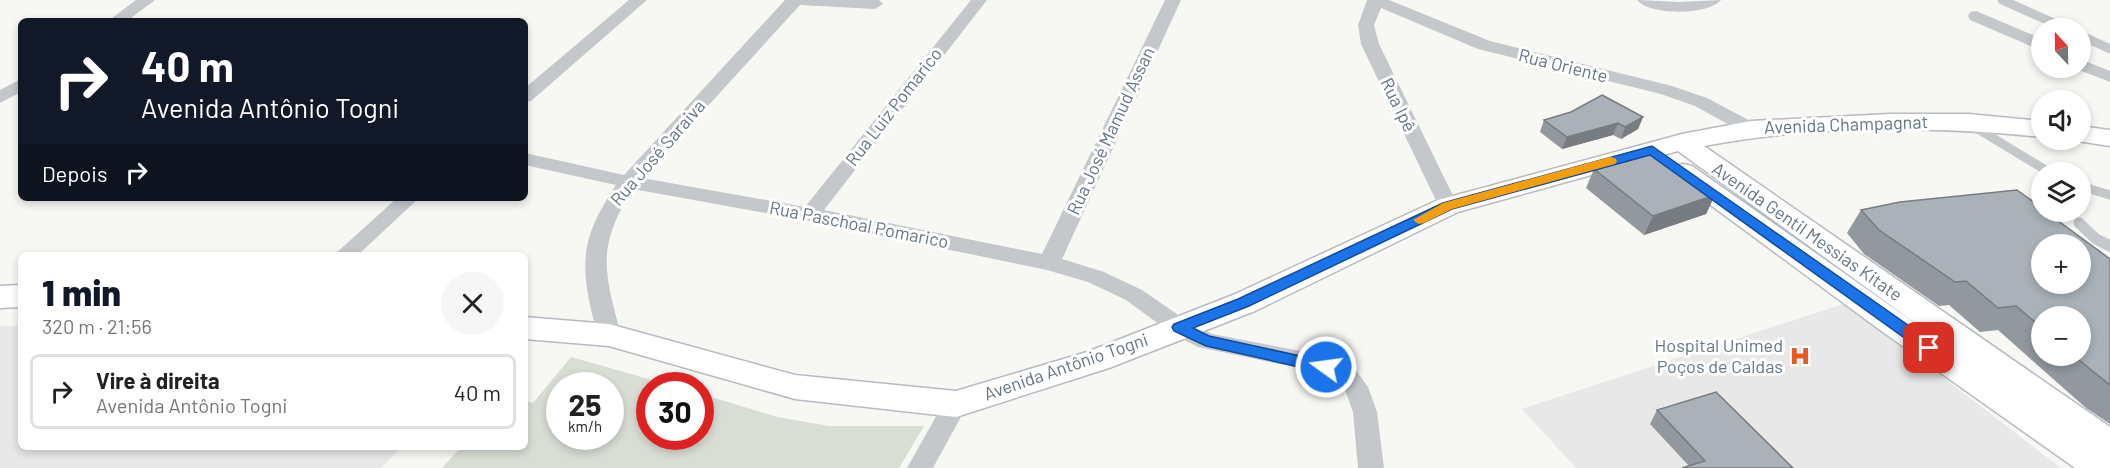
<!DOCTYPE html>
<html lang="pt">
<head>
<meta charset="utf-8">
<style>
  body { margin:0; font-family:Barlow,sans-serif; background:#f6f6f6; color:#222; height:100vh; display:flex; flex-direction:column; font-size:22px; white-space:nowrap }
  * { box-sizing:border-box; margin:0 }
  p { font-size:20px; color:#767676 }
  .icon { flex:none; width:33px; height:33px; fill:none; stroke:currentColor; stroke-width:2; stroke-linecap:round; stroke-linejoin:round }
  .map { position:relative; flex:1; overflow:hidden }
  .sheet { position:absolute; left:18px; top:252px; width:510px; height:198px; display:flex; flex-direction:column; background:#fff; border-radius:9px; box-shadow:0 3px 9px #0003 }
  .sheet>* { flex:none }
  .guide { position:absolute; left:18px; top:18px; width:510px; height:183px; border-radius:9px; box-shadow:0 3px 9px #0003; background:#111827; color:#fff; overflow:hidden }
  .needle { width:39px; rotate:338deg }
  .tools { position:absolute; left:2031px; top:18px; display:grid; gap:12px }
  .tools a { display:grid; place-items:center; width:60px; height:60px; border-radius:50%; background:#fff; box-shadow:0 3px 9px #0003; font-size:30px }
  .speed { position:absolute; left:546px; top:372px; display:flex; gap:12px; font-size:30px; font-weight:700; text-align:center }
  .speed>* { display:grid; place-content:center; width:78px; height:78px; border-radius:50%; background:#fff; box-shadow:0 3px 9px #0003; line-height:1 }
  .speed small { font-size:15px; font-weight:400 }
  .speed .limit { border:9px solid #d22; background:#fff; color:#111 }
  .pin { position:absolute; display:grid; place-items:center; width:51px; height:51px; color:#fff; margin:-26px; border-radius:12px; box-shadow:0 3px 9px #0006 }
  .me { position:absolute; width:66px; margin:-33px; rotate:284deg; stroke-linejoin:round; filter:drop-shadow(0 0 4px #0008) }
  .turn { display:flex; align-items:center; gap:21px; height:126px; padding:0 24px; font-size:27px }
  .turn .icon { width:78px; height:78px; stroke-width:2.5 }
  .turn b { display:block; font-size:42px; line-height:51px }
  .then { display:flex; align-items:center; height:57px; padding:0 24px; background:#0003; gap:12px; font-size:22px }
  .round { display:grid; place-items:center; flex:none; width:63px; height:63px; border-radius:32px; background:#f6f6f6 }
  .head { display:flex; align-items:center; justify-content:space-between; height:102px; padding:0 24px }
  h1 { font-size:36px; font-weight:800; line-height:45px; color:#111827 }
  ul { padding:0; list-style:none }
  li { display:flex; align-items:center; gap:18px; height:75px; margin:0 12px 9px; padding:0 12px; border:3px solid #e0e0e0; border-radius:9px }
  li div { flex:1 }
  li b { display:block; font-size:22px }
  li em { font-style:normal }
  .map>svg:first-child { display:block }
  .built { fill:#e7e8e7 }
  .green { fill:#d8ded4; fill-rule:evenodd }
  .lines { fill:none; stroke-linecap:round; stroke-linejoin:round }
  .secondary-casing { stroke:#b6bbc0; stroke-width:3 }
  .lane-far1 { stroke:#c4c8cb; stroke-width:9 }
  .lane { stroke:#c4c8cb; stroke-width:11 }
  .street { fill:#c4c8cb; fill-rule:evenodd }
  .secondary { fill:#fff; fill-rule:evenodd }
  .wall { fill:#92989e; fill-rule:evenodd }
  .shaded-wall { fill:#777c81 }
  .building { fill:#aab1b8; stroke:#777c81; stroke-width:1.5; fill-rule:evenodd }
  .route { fill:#1a73e8; stroke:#114b97; stroke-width:1.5 }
  .slow { fill:#f59e0b }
  .labels { text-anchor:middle; stroke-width:6; stroke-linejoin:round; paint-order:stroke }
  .street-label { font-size:18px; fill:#657585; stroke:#fff }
  .poi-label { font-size:18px; fill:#657585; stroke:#fff; text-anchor:end }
</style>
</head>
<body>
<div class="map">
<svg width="2110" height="468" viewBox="0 0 2110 468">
  <rect width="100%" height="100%" fill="#f7f7f3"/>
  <path class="built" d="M 1846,303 L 2061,468 L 1576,468 L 1522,409 Z
    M 0,326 L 21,326 L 21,447 L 401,447 L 381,468 L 0,468 Z"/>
  <path class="green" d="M 571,357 L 670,385 L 650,386 L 650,436 L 700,436 L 701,394 L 777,417 L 829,426 L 924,426 L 899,468 L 442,468 L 461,447 L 525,447 L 525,401 L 533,403 ZM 560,386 L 610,386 L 610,436 L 560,436 Z"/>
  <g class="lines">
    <g class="secondary-casing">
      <path id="secondary" d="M 1890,114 L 1968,114 L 2042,121 L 2042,137 C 1932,126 1813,125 1704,146 L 2110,427 L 2110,468 L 2075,468 L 1880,330 L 1674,178 L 1670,172 L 1674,166 L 1683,164 L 1692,166 L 1929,333 L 1678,151 L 1458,212 L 1255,311 L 1109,368 L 956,417 L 795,399 L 609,346 L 525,339 L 525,317 L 609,324 L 795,375 L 956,391 L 1087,352 L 1233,295 L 1438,200 L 1682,134 L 1751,121 Z
        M 2080,126 L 2110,130 L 2110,146 L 2071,140 L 2080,140 Z
        M 21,285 L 21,307 L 0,308 L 0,286 Z"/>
    </g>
    <path class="lane-far1" d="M 2002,0 L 2065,28
      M 2080,35 L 2110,49
      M 1973,126 L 2049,172
      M 2080,186 L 2110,195"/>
    <path class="lane" d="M 2079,223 L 2096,239 L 2110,246"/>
    <path class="street" d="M 136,0 L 155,0 L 127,21 L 108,21 Z
      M 629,0 L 647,0 L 531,101 L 525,102 L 525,88 Z
      M 785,0 L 879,0 L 883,4 L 875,9 L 800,5 L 642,178 L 805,207 L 971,0 L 987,0 L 824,210 L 1042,254 L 1165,0 L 1181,0 L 1062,259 L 1104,272 L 1142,290 L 1187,321 L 1212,334 L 1311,353 L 1355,369 L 1368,387 L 1377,412 L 1384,468 L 1358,468 L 1353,412 L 1345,390 L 1339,381 L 1308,370 L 1198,347 L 1171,333 L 1126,300 L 1088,282 L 1047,270 L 810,221 L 633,189 C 596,247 604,271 621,335 L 617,341 L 609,343 L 601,341 C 595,330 593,317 590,305 C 579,253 587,229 616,185 L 525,165 L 525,153 L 624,175 Z
      M 1367,0 L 1389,0 L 1490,41 L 1672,86 L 1707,98 L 1758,125 L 1760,129 L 1758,133 L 1744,133 L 1695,106 L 1661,94 L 1478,49 L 1381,8 L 1374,25 L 1379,44 L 1458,206 L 1455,211 L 1448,213 L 1441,211 L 1361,44 L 1358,25 Z
      M 1637,0 L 1679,2 L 1721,0 C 1709,15 1650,16 1637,0 Z
      M 1976,11 L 2042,39 L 2042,51 L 1970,20 L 1968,16 L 1970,12 Z
      M 2080,59 L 2110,71 L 2110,82 L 2074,68 L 2080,68 Z
      M 21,79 L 21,92 L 0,103 L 0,90 Z
      M 397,198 L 419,198 L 358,255 L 334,255 Z
      M 956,395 L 965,397 L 968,404 L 933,468 L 907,468 L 947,397 Z"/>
    <use href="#secondary" class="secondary"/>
  </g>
  <path class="wall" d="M 1643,117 L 1638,129 L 1621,139 L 1613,135 L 1562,149 L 1540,132 L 1544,120 Z
    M 1594,169 L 1715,195 L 1706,214 L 1644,235 L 1586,188 Z
    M 1861,210 L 2110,259 L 2110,424 L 2086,408 L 1998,330 L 1980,332 L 1949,305 L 1939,306 L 1864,254 L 1847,233 ZM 2042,316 L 2080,356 L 2042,356 Z
    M 1657,410 L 1793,468 L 1689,466 L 1650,424 Z"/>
  <path class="shaded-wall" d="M 1643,117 L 1638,129 L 1621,139 L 1625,127 Z
    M 1618,123 L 1613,135 L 1562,149 L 1567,137 Z
    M 1715,195 L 1706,214 L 1644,235 L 1653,216 Z"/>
  <path class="building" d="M 1602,95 L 1643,117 L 1625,127 L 1618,123 L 1567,137 L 1544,120 L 1571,112 Z
    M 1654,150 L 1715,195 L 1653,216 L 1594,169 Z
    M 2017,190 L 2042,208 L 2042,212 L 2046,212 L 2110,259 L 2110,385 L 2074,356 L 2080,356 L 2080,316 L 2042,316 L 2042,328 L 2016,306 L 1998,308 L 1966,281 L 1955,282 L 1879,230 L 1861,210 L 1900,202 ZM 2042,244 L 2080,244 L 2080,284 L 2042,284 Z
    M 1716,392 L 1793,468 L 1682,468 L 1705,461 L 1657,410 Z"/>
  <path class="route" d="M 1652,146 L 1935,344 L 1937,348 L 1935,352 L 1924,352 L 1650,155 L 1452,209 L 1249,306 L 1193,328 L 1209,336 L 1332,363 L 1334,367 L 1332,371 L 1326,373 L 1206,346 L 1174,331 L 1172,327 L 1174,324 L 1238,299 L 1443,203 Z"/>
  <path class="slow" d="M 1610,157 L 1615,158 L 1617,161 L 1615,164 L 1452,209 L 1424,223 L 1419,224 L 1413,220 L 1443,203 Z"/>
  <defs>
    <g id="hospital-bare" transform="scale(1.62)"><path d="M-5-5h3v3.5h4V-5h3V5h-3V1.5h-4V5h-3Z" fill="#e85a23" stroke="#fff" stroke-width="2.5" paint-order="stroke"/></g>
  </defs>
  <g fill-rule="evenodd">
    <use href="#hospital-bare" x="1800" y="356"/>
  </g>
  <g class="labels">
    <g class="street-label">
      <text transform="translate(1563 66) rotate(14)" y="6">Rua Oriente</text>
      <text transform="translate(1398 105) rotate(64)" y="6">Rua Ipê</text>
      <text transform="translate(894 107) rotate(-52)" y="6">Rua Luiz Pomarico</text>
      <text transform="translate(1846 125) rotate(-2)" y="6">Avenida Champagnat</text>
      <text transform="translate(1111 131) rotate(-65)" y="6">Rua José Mamud Assan</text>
      <text transform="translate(658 153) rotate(-49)" y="6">Rua José Saraiva</text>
      <text transform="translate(859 225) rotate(11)" y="6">Rua Paschoal Pomarico</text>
      <text transform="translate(1807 232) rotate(35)" y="6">Avenida Gentil Messias Kitate</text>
      <text transform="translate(1066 367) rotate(-19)" y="6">Avenida Antônio Togni</text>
    </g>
    <g class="poi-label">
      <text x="1783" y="352">Hospital Unimed<tspan x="1783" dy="21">Poços de Caldas</tspan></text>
    </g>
  </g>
</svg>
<div class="tools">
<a><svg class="needle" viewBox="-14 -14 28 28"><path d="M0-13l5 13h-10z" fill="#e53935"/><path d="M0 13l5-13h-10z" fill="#767676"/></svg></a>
<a><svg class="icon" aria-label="sound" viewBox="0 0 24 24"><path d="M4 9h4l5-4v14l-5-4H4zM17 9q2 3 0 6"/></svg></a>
<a><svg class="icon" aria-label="layers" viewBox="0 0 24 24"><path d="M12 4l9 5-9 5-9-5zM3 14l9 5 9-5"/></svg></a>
<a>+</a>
<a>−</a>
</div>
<div class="speed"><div>25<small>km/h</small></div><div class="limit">30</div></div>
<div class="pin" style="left:1929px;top:348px;background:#d93025"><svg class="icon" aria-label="arrive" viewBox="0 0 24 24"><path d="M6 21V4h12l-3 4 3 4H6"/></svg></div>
<svg class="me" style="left:1326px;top:367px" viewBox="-20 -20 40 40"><circle r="17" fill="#1a73e8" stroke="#fff" stroke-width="3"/><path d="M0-11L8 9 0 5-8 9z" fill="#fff"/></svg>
<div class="guide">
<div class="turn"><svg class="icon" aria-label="right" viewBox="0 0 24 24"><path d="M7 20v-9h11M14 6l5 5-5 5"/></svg><div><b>40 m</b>Avenida Antônio Togni</div></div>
<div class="then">Depois<svg class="icon" aria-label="right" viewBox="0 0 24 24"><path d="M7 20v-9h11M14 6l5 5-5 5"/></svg></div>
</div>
<section class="sheet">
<div class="head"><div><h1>1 min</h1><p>320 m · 21:56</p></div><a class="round"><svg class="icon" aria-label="close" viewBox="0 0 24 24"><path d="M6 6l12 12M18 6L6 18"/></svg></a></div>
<ul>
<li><svg class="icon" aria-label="right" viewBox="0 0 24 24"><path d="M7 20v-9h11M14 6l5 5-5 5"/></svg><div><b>Vire à direita</b><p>Avenida Antônio Togni</p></div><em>40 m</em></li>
</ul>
</section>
</div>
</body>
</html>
